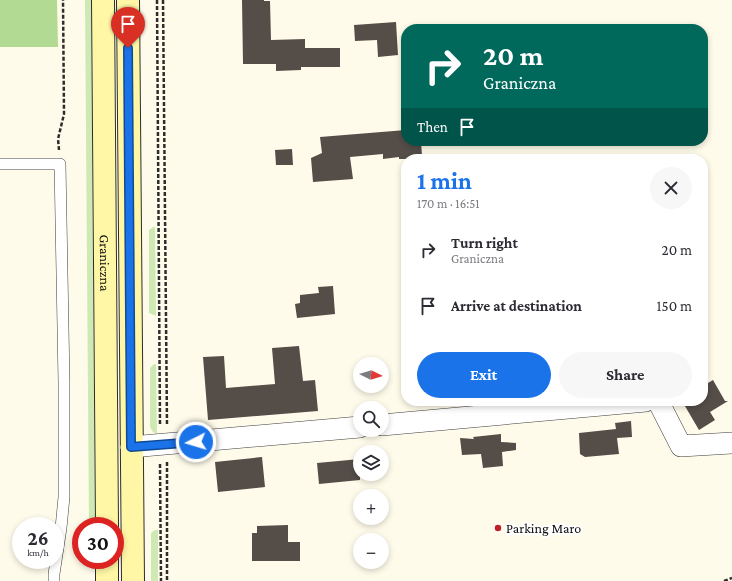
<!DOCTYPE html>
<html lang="en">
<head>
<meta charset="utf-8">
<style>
  body { margin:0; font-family:"Crimson Pro",serif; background:#f7f7f7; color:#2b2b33; height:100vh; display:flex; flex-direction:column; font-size:15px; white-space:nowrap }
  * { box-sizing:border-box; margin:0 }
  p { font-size:13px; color:#7c7c81 }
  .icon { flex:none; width:22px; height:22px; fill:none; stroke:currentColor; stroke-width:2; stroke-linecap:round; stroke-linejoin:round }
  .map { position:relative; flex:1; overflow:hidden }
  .sheet { position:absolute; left:401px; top:154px; width:307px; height:252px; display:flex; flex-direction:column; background:#fff; border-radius:16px; box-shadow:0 2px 6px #0003 }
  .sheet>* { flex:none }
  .top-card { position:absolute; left:401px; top:24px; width:307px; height:122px; border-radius:16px; box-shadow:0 2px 6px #0003; background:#00695c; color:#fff; overflow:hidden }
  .needle { width:26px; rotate:95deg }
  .fabs { position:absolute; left:353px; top:357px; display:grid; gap:8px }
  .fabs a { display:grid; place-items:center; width:36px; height:36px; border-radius:50%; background:#fff; box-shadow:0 2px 6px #0003; font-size:20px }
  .speed { position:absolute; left:12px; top:517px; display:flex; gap:8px; font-size:20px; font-weight:700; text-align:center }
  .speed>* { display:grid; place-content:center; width:52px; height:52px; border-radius:50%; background:#fff; box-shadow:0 2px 6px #0003; line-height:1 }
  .speed small { font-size:10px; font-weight:400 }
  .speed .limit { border:6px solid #d22; background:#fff; color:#111 }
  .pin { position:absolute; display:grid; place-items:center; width:34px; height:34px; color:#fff; margin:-41px -17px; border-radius:50% 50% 50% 0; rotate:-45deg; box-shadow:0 0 4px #0007 }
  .pin .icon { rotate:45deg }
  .me { position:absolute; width:44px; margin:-22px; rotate:265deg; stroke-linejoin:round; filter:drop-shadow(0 0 3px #0008) }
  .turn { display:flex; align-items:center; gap:14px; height:84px; padding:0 16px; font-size:18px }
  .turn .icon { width:52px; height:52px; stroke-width:2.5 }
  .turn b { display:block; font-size:28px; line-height:34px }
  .then { display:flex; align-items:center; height:38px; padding:0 16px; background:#0003; gap:8px; font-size:15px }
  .round { display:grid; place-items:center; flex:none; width:42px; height:42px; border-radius:21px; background:#f7f7f7 }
  .headline { display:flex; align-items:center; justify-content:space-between; height:68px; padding:0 16px }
  h1 { font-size:24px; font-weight:700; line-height:30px; color:#1a73e8 }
  .button { display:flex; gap:8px; margin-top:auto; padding:8px 16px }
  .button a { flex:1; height:46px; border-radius:24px; background:#1a73e8; color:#fff; font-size:16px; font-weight:700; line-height:46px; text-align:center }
  .button a+a { background:#f7f7f7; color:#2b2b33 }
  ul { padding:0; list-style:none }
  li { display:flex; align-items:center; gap:12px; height:56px; padding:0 16px }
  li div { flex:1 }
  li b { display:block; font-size:15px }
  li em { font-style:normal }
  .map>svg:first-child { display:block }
  .green { fill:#cee9b3 }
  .forest { fill:#b2da92 }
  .building { fill:#544d48 }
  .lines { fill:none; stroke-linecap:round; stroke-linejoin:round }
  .service-casing { stroke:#3e3e3e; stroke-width:12 }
  .minor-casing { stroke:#3e3e3e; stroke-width:22 }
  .secondary-casing { stroke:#2d2d2d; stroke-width:24 }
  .path { stroke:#2d2d2d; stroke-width:2.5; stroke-dasharray:4 2; stroke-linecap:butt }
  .service { stroke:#fff; stroke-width:11 }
  .minor { stroke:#fff; stroke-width:21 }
  .secondary { stroke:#fff7a5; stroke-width:22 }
  .route-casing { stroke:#114b97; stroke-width:10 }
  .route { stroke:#1a73e8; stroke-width:7 }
  .poi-dot { fill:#bd2126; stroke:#fff; stroke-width:1.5 }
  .labels { text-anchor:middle; stroke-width:4; stroke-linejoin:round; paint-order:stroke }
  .street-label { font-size:14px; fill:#0b0b0b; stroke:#fff }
  .poi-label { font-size:14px; fill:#0b0b0b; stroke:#fff; text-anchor:start }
</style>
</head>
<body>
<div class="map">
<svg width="732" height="581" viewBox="0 0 732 581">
  <rect width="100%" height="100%" fill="#fffbea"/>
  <path class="green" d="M 85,0 L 91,0 L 95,526 L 89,526 Z
    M 153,227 L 155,227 L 156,316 L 149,313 L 149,230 Z
    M 154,364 L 156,364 L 157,434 L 153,432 L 150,427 L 150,368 Z
    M 155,530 L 158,530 L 158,581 L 151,581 L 151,533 Z"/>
  <path class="forest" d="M 0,0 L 57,0 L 58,47 L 0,47 Z"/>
  <path class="building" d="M 242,0 L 264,0 L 264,1 L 270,1 L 271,40 L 305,39 L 305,48 L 340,48 L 340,67 L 301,67 L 301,70 L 276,71 L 276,64 L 243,64 Z
    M 396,22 L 398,55 L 378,57 L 377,40 L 355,41 L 354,25 Z
    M 406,130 L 406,141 L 421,141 L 422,156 L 421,156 L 421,159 L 399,159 L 399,157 L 383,159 L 383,154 L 350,157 L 353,179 L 313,182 L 311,158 L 322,153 L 320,137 Z
    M 292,149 L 293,165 L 276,165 L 275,150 Z
    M 333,286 L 335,314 L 297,318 L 295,304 L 300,303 L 300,295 L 319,293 L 318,287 Z
    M 299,346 L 303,381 L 315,380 L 318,411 L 208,420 L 203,357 L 224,356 L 226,388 L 275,384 L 272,348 Z
    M 713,380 L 725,401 L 728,401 L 710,412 L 715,420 L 699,430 L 682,401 L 703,401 L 703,386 Z
    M 631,421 L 632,437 L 617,438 L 619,454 L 585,457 L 580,454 L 579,433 L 616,429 L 615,423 Z
    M 501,434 L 501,442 L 516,443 L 516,450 L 502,452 L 503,466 L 483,468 L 481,454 L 462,455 L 460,438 L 474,439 L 473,437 Z
    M 262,457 L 265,487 L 218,492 L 215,462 Z
    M 360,459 L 360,480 L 319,484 L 317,463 Z
    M 288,525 L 288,542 L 300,542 L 300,561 L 252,561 L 252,533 L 257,533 L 257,526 Z"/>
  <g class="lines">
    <g class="service-casing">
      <path id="service" d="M 0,164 L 60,164 L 64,382 L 64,497 L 61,528 L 54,574 L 54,581"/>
    </g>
    <g class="minor-casing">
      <path id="minor" d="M 658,401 L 681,446 L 732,443
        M 382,425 L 646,401
        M 131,447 L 360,427"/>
    </g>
    <g class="secondary-casing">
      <g id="secondary">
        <path id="s1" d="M 103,0 L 107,526"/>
        <path d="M 128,0 L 133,581"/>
        <path d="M 107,560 L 107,581"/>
      </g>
    </g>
    <path class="path" d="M 157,0 L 160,425
      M 163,0 L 167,425
      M 59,150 L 58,139 L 64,114 L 63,0
      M 167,462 L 167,581
      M 160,464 L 161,581
      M 724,581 L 732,578"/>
    <use href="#service" class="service"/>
    <use href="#minor" class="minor"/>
    <use href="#secondary" class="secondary"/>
  </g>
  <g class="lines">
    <g class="route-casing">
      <path id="route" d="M 128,48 L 131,447 L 196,442"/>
    </g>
    <use href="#route" class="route"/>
  </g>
  <circle class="poi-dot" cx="498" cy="528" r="4"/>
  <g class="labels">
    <g class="street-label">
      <text dy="5" stroke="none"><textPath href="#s1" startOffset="263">Graniczna</textPath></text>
    </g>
    <g class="poi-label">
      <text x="506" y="533">Parking Maro</text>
    </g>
  </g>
</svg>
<div class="fabs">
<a><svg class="needle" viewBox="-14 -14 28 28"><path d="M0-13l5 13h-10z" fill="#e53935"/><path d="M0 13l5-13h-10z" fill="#7c7c81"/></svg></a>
<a><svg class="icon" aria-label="search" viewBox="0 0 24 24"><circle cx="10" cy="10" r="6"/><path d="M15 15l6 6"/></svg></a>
<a><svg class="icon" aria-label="layers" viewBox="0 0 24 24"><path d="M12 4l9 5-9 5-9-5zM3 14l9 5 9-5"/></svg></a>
<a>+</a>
<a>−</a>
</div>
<div class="speed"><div>26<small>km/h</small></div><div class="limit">30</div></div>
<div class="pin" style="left:128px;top:48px;background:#d93025"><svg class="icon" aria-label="arrive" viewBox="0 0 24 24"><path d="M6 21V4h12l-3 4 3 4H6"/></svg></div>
<svg class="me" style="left:196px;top:442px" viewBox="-20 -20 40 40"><circle r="17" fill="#1a73e8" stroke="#fff" stroke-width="3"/><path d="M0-11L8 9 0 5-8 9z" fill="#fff"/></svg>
<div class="top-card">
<div class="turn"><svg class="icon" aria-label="right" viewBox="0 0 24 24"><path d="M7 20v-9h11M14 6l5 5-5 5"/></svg><div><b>20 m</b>Graniczna</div></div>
<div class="then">Then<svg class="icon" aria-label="arrive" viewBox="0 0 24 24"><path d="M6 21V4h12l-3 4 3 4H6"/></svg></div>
</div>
<section class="sheet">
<div class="headline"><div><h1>1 min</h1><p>170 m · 16:51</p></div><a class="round"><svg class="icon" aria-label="close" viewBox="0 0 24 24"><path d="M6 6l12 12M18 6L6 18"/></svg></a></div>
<ul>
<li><svg class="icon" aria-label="right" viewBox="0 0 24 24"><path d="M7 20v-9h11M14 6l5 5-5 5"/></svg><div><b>Turn right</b><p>Graniczna</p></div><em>20 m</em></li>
<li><svg class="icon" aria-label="arrive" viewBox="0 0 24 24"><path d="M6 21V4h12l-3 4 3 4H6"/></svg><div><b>Arrive at destination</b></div><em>150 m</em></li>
</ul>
<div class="button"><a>Exit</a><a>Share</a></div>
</section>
</div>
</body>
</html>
